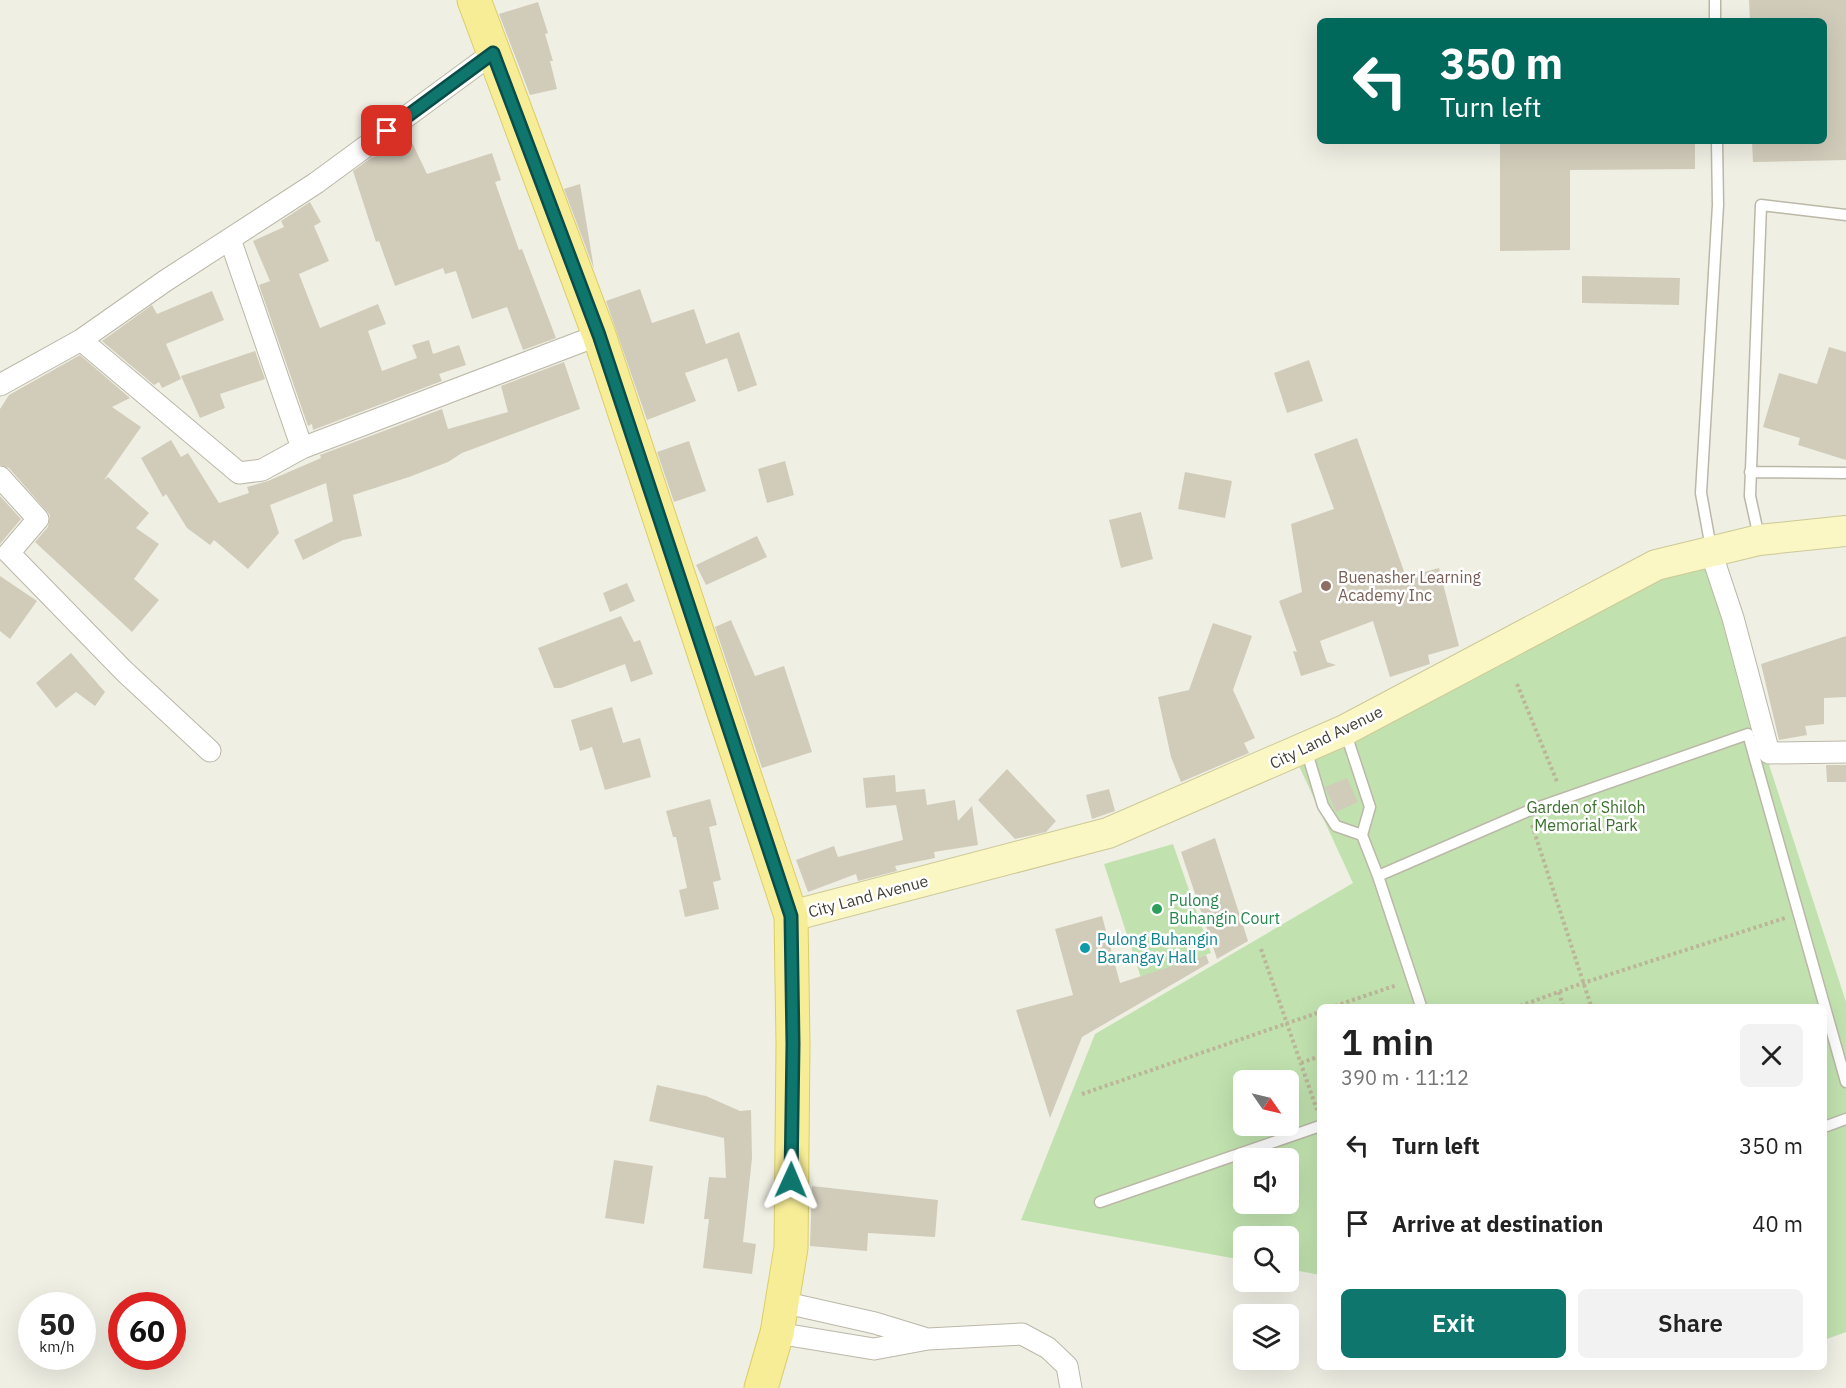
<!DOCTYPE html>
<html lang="en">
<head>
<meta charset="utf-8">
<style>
  body { margin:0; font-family:"IBM Plex Sans",sans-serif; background:#f2f2f2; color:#222; height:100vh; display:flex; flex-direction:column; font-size:22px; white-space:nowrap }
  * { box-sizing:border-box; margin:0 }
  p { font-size:20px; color:#767676 }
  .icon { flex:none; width:33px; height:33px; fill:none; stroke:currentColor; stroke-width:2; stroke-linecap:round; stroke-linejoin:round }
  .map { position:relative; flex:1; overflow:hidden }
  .details { position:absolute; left:1317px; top:1004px; width:510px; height:366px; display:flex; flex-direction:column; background:#fff; border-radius:9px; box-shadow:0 6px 24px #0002 }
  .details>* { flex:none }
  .top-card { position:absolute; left:1317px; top:18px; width:510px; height:126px; border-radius:9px; box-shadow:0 6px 24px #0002; background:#00695c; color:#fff; overflow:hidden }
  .needle { width:39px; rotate:124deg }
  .buttons { position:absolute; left:1233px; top:1070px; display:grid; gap:12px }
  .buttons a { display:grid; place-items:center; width:66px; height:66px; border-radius:9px; background:#fff; box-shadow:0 6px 24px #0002; font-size:30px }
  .speed { position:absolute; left:18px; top:1292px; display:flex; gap:12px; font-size:30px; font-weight:700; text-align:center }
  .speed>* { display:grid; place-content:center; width:78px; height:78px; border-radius:50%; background:#fff; box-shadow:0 6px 24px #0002; line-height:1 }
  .speed small { font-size:15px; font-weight:400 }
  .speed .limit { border:9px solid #d22; background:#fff; color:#111 }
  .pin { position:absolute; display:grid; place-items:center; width:51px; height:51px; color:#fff; margin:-26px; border-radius:12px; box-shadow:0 3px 9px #0006 }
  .me { position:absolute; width:66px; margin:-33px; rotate:1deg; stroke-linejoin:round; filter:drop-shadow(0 0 4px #0008) }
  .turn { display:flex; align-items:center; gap:21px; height:126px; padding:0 24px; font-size:27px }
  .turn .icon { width:78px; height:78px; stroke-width:2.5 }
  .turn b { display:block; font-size:42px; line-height:51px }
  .round { display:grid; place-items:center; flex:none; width:63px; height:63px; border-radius:9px; background:#f2f2f2 }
  .overview { display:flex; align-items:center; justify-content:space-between; height:102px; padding:0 24px }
  h1 { font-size:36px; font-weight:600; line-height:45px }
  .primary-button { display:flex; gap:12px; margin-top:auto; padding:12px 24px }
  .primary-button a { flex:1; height:69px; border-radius:9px; background:#0f766e; color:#fff; font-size:24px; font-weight:600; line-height:69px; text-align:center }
  .primary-button a+a { background:#f2f2f2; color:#222 }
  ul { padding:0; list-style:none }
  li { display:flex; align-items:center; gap:18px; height:78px; padding:0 24px }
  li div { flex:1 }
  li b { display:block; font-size:22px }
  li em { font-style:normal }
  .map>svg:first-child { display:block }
  .green { fill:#c1e2af; fill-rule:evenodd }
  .building { fill:#d1ccba }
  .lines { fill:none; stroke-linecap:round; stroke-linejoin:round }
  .lane-casing { stroke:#bbb8a7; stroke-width:13 }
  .street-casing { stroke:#bbb8a7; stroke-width:23 }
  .secondary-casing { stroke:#cdc996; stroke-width:32 }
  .primary-casing { stroke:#dacd68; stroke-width:35 }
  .path { stroke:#bcb699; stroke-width:4; stroke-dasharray:3 3; stroke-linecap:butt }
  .lane { stroke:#fff; stroke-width:10 }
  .street { stroke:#fff; stroke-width:21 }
  .secondary { stroke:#faf7c4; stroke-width:30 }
  .primary { stroke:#f7ed97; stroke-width:33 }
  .route-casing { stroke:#0a4d48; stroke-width:15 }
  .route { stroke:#0f766e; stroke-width:10 }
  .education-dot { fill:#8d6e63; stroke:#fff; stroke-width:2 }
  .leisure-dot { fill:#2e9e5b; stroke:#fff; stroke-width:2 }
  .culture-dot { fill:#0f9aa8; stroke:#fff; stroke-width:2 }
  .labels { text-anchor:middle; stroke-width:5; stroke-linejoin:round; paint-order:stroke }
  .education-label { font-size:16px; fill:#785e54; stroke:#fff; text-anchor:start }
  .street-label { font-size:16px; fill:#423f34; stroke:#fff }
  .park-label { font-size:16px; fill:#396f2c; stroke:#fff }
  .leisure-label { font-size:16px; fill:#27864d; stroke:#fff; text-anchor:start }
  .culture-label { font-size:16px; fill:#0d838f; stroke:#fff; text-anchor:start }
</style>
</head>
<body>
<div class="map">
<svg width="1846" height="1388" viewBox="0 0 1846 1388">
  <rect width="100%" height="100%" fill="#f0efe4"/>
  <path class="green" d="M 1711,552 L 1741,678 L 1846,1002 L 1846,1332 L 1824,1340 L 1824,1006 L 1320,1006 L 1320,1275 L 1289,1269 L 1288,1236 L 1244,1236 L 1243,1260 L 1021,1220 L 1095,1034 L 1353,883 L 1294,755 ZM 1244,1080 L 1288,1080 L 1288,1125 L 1244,1125 ZM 1244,1158 L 1288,1158 L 1288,1203 L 1244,1203 Z
    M 1173,844 L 1211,953 L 1141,978 L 1104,864 Z"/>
  <path class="building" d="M 1749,0 L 1846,0 L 1846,160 L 1753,162 L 1752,141 L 1824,141 L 1824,21 L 1750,21 Z
    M 538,2 L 548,33 L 545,34 L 553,61 L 550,61 L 557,89 L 530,95 L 499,14 Z
    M 407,132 L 427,174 L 492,153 L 501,180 L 495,182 L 519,250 L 522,249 L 556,338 L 523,350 L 507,307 L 472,319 L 456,271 L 445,274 L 443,268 L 395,286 L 379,241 L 376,242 L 353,171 L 371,158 L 396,149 L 393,143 Z
    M 1500,141 L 1695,141 L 1695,169 L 1570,170 L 1570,250 L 1500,251 Z
    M 580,184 L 594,269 L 564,189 Z
    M 310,202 L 321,222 L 314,226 L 329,261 L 299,274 L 320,328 L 378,304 L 386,324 L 368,331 L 382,371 L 417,358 L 412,345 L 429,340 L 433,354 L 459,345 L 466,365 L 439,374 L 442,381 L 313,430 L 312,424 L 308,426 L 259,285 L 270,281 L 253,241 L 284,227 L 281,221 Z
    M 1582,276 L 1680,278 L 1679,305 L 1582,303 Z
    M 640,289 L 652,323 L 694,309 L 706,344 L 739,332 L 757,385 L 738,392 L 727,358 L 685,373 L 696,401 L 647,420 L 606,301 Z
    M 212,291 L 224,320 L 166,344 L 181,379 L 162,388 L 159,382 L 154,385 L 102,341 L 152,305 L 157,314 Z
    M 1829,347 L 1846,352 L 1846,460 L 1798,445 L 1800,438 L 1763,427 L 1779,373 L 1817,384 Z
    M 255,351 L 265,379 L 220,394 L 225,408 L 200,418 L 181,376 Z
    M 80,355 L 130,398 L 112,407 L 141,427 L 104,480 L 108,477 L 149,513 L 136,528 L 159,544 L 134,579 L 159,600 L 132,632 L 35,542 L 48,527 L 50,515 L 9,468 L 0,465 L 0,409 L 9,395 Z
    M 1309,360 L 1323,401 L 1287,413 L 1274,373 Z
    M 564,362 L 580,409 L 462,453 L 448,462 L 409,477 L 353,495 L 362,536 L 343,540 L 303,560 L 294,540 L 333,521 L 326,483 L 270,505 L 279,533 L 248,569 L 214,540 L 210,545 L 187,528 L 166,494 L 163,497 L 141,458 L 171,440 L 181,457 L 188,453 L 219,503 L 249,493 L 247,487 L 268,481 L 321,458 L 320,455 L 442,409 L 448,429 L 508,412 L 501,386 Z
    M 1357,438 L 1406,577 L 1439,568 L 1459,646 L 1428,655 L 1430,664 L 1390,677 L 1373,621 L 1320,641 L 1327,662 L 1336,665 L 1301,676 L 1293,651 L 1297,652 L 1279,601 L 1302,592 L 1291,524 L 1334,509 L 1314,454 Z
    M 689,441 L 706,491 L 674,502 L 657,452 Z
    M 785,461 L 794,495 L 767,503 L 758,469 Z
    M 1185,472 L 1232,481 L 1225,518 L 1178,509 Z
    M 0,496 L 21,519 L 0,544 Z
    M 1141,512 L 1153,559 L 1121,568 L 1109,520 Z
    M 757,536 L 767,557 L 706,585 L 696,565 Z
    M 0,576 L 37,601 L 10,639 L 0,631 Z
    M 627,583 L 635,601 L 610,612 L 603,593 Z
    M 621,616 L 634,642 L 640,640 L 653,674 L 631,682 L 625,664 L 561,688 L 554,688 L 538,648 Z
    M 731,620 L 755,676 L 784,666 L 812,752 L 762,768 L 715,627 Z
    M 1213,623 L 1252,636 L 1233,690 L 1255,738 L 1244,743 L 1249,753 L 1181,782 L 1171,757 L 1158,697 L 1189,690 Z
    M 1846,636 L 1846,697 L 1824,698 L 1824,724 L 1805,726 L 1807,735 L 1779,740 L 1761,664 Z
    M 71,653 L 105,692 L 95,706 L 76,692 L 56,708 L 36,683 Z
    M 612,707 L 623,743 L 640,738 L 651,777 L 605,790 L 592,747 L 580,751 L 571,720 Z
    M 1826,765 L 1846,765 L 1846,782 L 1827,782 Z
    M 1007,769 L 1056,821 L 1046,832 L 1015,839 L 978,800 Z
    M 895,775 L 896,792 L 925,789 L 927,805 L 955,800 L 958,821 L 972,806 L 978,845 L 934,852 L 935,858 L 895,866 L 897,871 L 858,881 L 856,874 L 808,892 L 796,860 L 834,846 L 838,857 L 903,840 L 896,805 L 866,808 L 863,778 Z
    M 1347,778 L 1358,802 L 1336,812 L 1325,787 Z
    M 1109,789 L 1115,811 L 1092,819 L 1086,795 Z
    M 710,799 L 717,825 L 709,827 L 721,880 L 713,882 L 719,909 L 685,917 L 679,890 L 687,888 L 676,837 L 673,837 L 666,811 Z
    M 1215,838 L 1248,941 L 1217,959 L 1181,852 Z
    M 1102,916 L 1120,983 L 1206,955 L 1209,963 L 1082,1037 L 1050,1118 L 1016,1010 L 1073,995 L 1055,929 Z
    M 657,1085 L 706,1096 L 740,1111 L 751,1110 L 752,1158 L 743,1242 L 756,1244 L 752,1274 L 703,1268 L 709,1219 L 704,1219 L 709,1177 L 726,1178 L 724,1138 L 649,1121 Z
    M 614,1160 L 653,1166 L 644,1224 L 605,1218 Z
    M 812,1186 L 938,1200 L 935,1237 L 868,1233 L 867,1251 L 810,1246 Z"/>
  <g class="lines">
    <g class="lane-casing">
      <path id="lane" d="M 1715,0 L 1715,21
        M 1750,472 L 1846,473
        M 1759,537 L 1750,496 L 1761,205 L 1846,215
        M 1711,548 L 1701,493 L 1718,205 L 1717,141
        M 1345,731 L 1370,807 L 1362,835 L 1378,876
        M 1306,749 L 1323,806 L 1336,826 L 1362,835
        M 1421,1006 L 1378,876 L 1528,811 L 1748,734 L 1846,1082
        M 1824,1127 L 1846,1119
        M 1100,1202 L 1320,1126"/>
    </g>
    <g class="street-casing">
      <path id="street" d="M 230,239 L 302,448
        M 81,340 L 239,473 L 262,470 L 302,448 L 599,335
        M 0,385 L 81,340 L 165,281 L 316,183 L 493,53
        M 0,477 L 38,519 L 9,553 L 124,671 L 210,751
        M 1711,552 L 1733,618 L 1769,753 L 1846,752
        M 782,1302 L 875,1323 L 924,1338
        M 777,1333 L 874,1349 L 928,1339 L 1022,1334 L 1048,1348 L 1067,1366 L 1071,1388"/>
    </g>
    <g class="secondary-casing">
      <path id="secondary" d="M 791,916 L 1108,833 L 1345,730 L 1656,565 L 1759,540 L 1846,531"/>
    </g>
    <g class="primary-casing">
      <path id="primary" d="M 474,0 L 599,335 L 791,916 L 793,1044 L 791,1248 L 777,1333 L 761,1388"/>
    </g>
    <path class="path" d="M 1517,684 L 1558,784
      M 1532,825 L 1591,1006
      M 1261,949 L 1317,1110
      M 1559,992 L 1563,1006
      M 1335,1006 L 1397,985
      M 1520,1006 L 1583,983 L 1785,918
      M 1301,1063 L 1320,1056
      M 1082,1094 L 1320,1012"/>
    <use href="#lane" class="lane"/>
    <use href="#street" class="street"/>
    <use href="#secondary" class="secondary"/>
    <use href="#primary" class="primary"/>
  </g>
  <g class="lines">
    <g class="route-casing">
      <path id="route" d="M 387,131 L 493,53 L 599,335 L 791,916 L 793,1044 L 791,1180"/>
    </g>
    <use href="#route" class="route"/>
  </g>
  <circle class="education-dot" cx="1326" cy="586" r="6"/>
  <circle class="leisure-dot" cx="1157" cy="909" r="6"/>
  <circle class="culture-dot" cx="1085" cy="948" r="6"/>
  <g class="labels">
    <g class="education-label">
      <text x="1338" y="583">Buenasher Learning<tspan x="1338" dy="18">Academy Inc</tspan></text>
    </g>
    <g class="street-label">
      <text transform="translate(1326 737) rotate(-26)" y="6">City Land Avenue</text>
      <text transform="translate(868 896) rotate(-15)" y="6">City Land Avenue</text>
    </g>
    <g class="park-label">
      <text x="1586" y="813">Garden of Shiloh<tspan x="1586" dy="18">Memorial Park</tspan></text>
    </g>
    <g class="leisure-label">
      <text x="1169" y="906">Pulong<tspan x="1169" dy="18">Buhangin Court</tspan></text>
    </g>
    <g class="culture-label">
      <text x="1097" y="945">Pulong Buhangin<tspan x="1097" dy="18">Barangay Hall</tspan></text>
    </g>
  </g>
</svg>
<div class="buttons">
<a><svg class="needle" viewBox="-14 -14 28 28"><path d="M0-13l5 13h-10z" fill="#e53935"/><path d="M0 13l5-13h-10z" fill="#767676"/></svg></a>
<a><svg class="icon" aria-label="sound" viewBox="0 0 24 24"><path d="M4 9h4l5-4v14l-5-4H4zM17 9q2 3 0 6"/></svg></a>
<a><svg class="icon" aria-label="search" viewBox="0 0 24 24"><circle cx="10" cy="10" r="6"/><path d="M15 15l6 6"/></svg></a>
<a><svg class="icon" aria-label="layers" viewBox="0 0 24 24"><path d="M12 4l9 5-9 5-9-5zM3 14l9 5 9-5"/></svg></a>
</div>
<div class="speed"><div>50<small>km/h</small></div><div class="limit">60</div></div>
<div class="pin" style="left:387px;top:131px;background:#d93025"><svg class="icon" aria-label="arrive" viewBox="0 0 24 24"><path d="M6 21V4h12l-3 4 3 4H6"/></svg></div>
<svg class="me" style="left:791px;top:1180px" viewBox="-20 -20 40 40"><path d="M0-17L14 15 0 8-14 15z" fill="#0f766e" stroke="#fff" stroke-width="4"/></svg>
<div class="top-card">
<div class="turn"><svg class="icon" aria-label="left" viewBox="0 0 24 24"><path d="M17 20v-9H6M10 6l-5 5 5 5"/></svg><div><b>350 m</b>Turn left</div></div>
</div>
<section class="details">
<div class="overview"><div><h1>1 min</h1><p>390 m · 11:12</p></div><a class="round"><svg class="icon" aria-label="close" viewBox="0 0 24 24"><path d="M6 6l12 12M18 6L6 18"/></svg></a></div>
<ul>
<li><svg class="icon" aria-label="left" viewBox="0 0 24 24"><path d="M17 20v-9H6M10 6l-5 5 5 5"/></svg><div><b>Turn left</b></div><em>350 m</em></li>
<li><svg class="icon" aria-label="arrive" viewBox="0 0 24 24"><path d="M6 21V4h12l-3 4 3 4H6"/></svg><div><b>Arrive at destination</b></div><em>40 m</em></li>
</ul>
<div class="primary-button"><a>Exit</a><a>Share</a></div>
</section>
</div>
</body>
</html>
